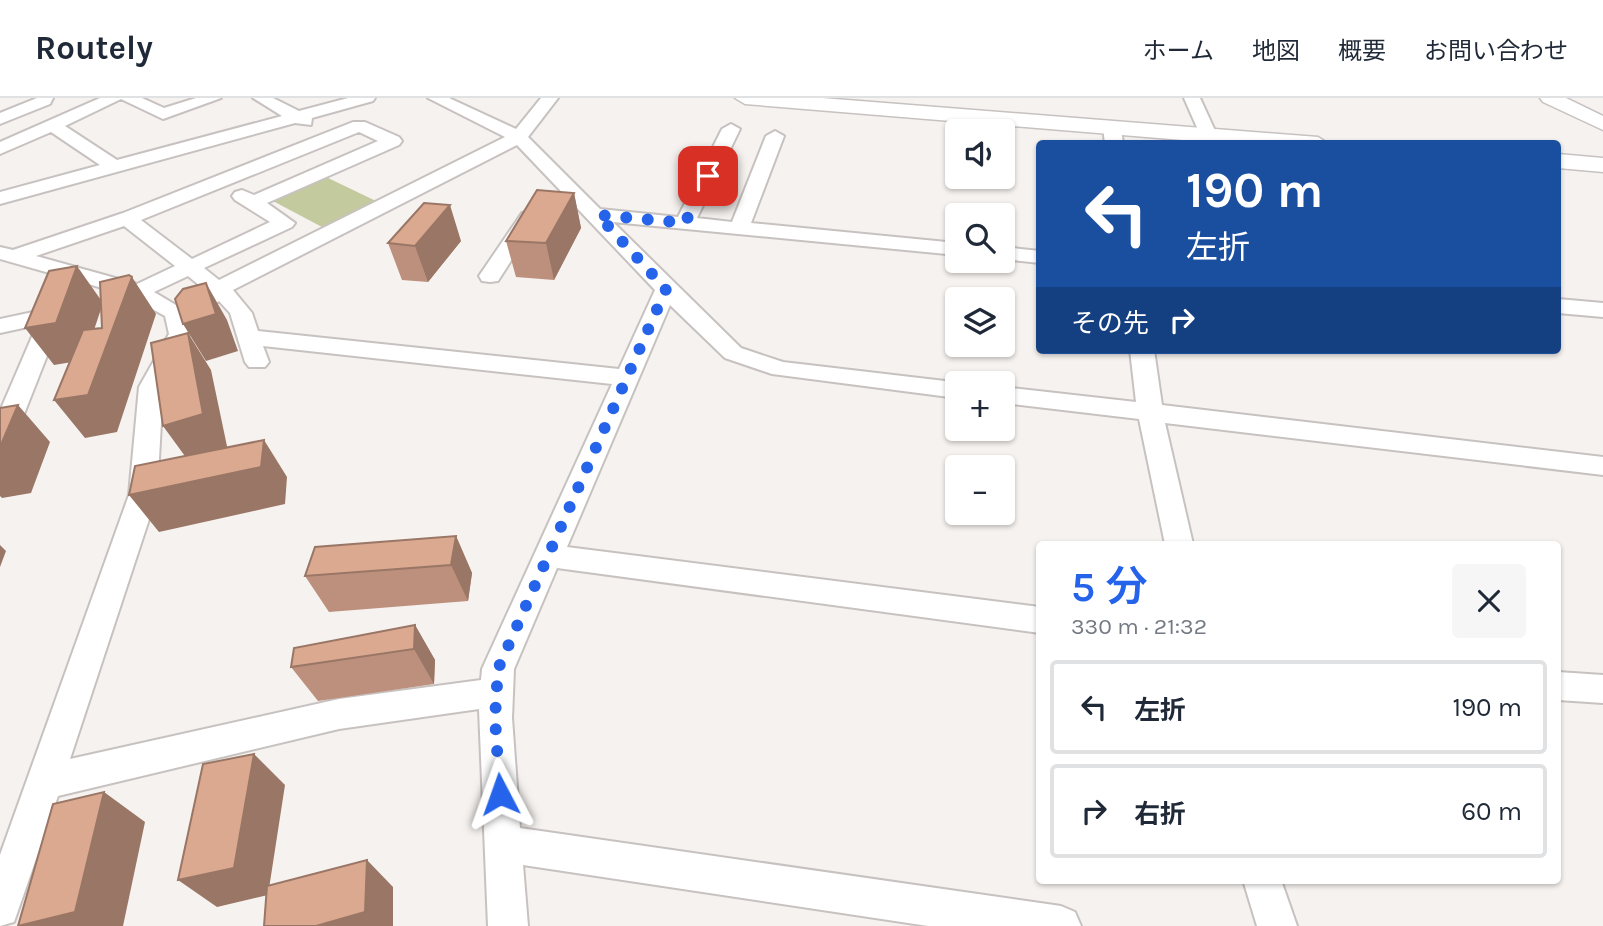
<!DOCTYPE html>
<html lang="ja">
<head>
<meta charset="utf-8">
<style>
  body { margin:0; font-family:Karla,"Noto Sans JP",sans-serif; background:#f6f6f7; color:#1f2937; height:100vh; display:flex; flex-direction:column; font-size:26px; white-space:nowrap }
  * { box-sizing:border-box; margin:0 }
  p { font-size:23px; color:#747a83 }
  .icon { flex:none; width:38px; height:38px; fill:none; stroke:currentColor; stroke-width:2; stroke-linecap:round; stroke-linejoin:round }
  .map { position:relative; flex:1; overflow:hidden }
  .drawer { position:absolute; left:1036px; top:443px; width:525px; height:343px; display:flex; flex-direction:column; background:#fff; border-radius:7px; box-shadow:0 2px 5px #0004 }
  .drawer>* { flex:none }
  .guide { position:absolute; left:1036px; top:42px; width:525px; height:214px; border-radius:7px; box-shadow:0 2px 5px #0004; background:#1a4fa0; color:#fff; overflow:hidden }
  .fabs { position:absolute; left:945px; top:21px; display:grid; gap:14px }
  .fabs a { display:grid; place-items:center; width:70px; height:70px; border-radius:7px; background:#fff; box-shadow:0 2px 5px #0004; font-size:35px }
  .pin { position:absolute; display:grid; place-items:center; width:60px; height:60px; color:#fff; margin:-30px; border-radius:14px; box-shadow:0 4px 10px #0006 }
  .me { position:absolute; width:77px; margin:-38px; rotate:356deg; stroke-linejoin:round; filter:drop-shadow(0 0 5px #0008) }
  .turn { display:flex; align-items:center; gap:24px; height:147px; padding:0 35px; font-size:32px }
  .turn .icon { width:91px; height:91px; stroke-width:2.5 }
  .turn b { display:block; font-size:49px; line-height:60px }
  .then { display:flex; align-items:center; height:66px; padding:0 35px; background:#0003; gap:14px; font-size:26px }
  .round { display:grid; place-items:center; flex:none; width:74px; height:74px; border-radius:7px; background:#f6f6f7 }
  .overview { display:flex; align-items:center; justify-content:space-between; height:119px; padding:0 35px }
  h1 { font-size:42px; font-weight:600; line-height:52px; color:#2563eb }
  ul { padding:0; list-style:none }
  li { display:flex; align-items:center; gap:21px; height:94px; margin:0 14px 10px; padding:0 21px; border:4px solid #e0e1e3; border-radius:7px }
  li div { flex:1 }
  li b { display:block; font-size:26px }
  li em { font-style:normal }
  header { display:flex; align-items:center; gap:42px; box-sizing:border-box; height:98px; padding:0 35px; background:#fff; border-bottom:2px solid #e0e1e3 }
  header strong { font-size:33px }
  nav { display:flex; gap:38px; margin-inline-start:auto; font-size:24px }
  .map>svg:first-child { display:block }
  .green { fill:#c3ca9e }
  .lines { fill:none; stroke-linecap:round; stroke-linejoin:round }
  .minor-casing { stroke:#c7c2c0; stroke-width:4 }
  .tertiary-casing { stroke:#c7c2c0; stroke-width:3 }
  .minor { fill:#fff; fill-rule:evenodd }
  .tertiary { fill:#fff; fill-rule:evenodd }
  .wall { fill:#bc907c }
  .shaded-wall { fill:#997665 }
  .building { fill:#dba890; stroke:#997665; stroke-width:2 }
  .route { stroke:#2563eb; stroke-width:12; stroke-dasharray:0 21.6 }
</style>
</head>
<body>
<header>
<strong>Routely</strong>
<nav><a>ホーム</a><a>地図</a><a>概要</a><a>お問い合わせ</a></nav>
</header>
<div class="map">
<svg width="1603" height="828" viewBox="0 0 1603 828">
  <rect width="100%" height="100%" fill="#f6f2ef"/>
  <path class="green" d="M 326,79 L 378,104 L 322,129 L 271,102 Z"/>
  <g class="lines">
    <g class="minor-casing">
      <path id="minor" d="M 37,0 L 53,0 L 50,6 L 0,26 L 0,15 Z
        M 100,0 L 142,0 L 164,10 L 196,0 L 221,0 L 163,21 L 121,1 L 65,28 L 117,62 L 282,18 L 253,0 L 273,0 L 299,13 L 348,0 L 375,0 L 373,3 L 312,20 L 311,27 L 295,25 L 0,106 L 0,94 L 100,67 L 51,34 L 0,56 L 0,44 Z
        M 428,0 L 449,0 L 516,31 L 541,0 L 558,0 L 528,39 L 600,111 L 678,119 L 722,31 L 731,26 L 740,31 L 697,120 L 732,124 L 766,38 L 775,33 L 784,38 L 751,125 L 957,145 L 957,157 L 613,124 L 741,250 L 783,264 L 962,285 L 957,285 L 957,300 L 772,276 L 725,260 L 670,207 L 567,449 L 1040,509 L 1040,535 L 557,470 L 514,571 L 512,620 L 520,730 L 1061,808 L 1075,814 L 1081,828 L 928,828 L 523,767 L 528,828 L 488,828 L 479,611 L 339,631 L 58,698 L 14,824 L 0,828 L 0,757 L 129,397 L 139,289 L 169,236 L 165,218 L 127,197 L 0,161 L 0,149 L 13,152 L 123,115 L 353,24 L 365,24 L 399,39 L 402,43 L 399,47 L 267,105 L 295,125 L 292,129 L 204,170 L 219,182 L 505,39 ZM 359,34 L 378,43 L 254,97 L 242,92 L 235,94 L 232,98 L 235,102 L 270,124 L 192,161 L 141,122 ZM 517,47 L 655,192 L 619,271 L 258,233 L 252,215 L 233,192 ZM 124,128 L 175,168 L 137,186 L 36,158 ZM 188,178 L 205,192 L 190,203 L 186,213 L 154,194 ZM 219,203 L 230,215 L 245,264 L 249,269 L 265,269 L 269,264 L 263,248 L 612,286 L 482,571 L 481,582 L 339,601 L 70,661 L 157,397 L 163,289 L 191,233 L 201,232 L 208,211 Z
        M 1184,0 L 1200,0 L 1217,37 L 1214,41 L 1202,41 Z
        M 1112,24 L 1121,29 L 1123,46 L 1105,46 L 1103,29 Z
        M 529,113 L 539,119 L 498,183 L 490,184 L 482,183 L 479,178 L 522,115 Z
        M 1003,149 L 1040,153 L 1040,165 L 1003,161 Z
        M 1558,201 L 1603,205 L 1603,219 L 1558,215 Z
        M 52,210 L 63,217 L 13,344 L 9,350 L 0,353 L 0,313 L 37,227 L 0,235 L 0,221 Z
        M 1130,252 L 1154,252 L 1162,307 L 1603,359 L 1603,377 L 1165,325 L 1193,446 L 1165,446 L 1139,321 L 1003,305 L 1003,289 L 1136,304 Z
        M 1558,574 L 1603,577 L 1603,605 L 1558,602 Z
        M 1243,782 L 1281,782 L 1297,828 L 1257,828 Z"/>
    </g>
    <g class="tertiary-casing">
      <path id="tertiary" d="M 735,0 L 822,0 L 1318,39 L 1329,46 L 1231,46 L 745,6 Z
        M 1540,0 L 1566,0 L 1603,18 L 1603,32 L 1543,4 Z
        M 1558,56 L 1603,60 L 1603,74 L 1558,70 Z"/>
    </g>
    <use href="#minor" class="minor"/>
    <use href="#tertiary" class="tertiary"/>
  </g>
  <path class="wall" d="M 574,95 L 581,130 L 554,182 L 516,179 L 506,143 Z
    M 461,143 L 428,184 L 402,182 L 388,145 Z
    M 456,438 L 472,475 L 468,503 L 329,514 L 305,478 Z
    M 415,527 L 435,562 L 434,586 L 318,603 L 291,569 Z"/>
  <path class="shaded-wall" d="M 574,95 L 581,130 L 554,182 L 546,145 Z
    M 450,107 L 461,143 L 428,184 L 415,148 Z
    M 77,168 L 103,205 L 84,262 L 54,267 L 25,230 Z
    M 132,179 L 156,216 L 117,334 L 85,340 L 54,302 L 88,297 Z
    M 206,185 L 227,222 L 238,253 L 206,263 L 183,226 Z
    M 188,235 L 211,272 L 228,353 L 190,365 L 163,328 Z
    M 18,307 L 50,344 L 31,395 L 2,400 L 0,398 L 0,349 Z
    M 264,342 L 287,379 L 285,406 L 159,434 L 129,397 Z
    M 456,438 L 472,475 L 468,503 L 451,467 Z
    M 0,447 L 6,453 L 0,469 Z
    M 415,527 L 435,562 L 434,586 L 414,551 Z
    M 254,656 L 285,687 L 268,797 L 217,809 L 178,782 Z
    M 104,694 L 145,724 L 123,828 L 19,828 Z
    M 367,762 L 393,789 L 393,828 L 316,828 Z"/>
  <path class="building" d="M 537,92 L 574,95 L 546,145 L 506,143 Z
    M 424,105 L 450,107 L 415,148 L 388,145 Z
    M 77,168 L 56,225 L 25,230 L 49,173 Z
    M 129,177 L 132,179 L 88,297 L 54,302 L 83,232 L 102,230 L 100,184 Z
    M 206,185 L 216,216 L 183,226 L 175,201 L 183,191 Z
    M 188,235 L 203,316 L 163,328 L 151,245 Z
    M 18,307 L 0,349 L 0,310 Z
    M 264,342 L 261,369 L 129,397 L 135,368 Z
    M 456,438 L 451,467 L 305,478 L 315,449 Z
    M 415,527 L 414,551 L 291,569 L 294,550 Z
    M 254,656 L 234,770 L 178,782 L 203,666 Z
    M 104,694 L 75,814 L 18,828 L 53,706 Z
    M 367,762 L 365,814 L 316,828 L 264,828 L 267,788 Z"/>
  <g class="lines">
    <path class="route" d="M 500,696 L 495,620 L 498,571 L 666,191 L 598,117 L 685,125 L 708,78"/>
  </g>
</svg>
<div class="fabs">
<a><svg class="icon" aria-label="sound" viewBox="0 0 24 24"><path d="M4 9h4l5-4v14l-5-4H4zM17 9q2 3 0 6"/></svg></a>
<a><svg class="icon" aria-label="search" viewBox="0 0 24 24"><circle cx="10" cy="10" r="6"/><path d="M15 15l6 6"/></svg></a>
<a><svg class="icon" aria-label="layers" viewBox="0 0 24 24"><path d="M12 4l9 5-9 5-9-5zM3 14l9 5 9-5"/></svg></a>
<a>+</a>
<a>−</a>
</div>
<div class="pin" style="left:708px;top:78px;background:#d93025"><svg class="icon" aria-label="arrive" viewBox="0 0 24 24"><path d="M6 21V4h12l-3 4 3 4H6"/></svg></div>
<svg class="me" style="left:500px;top:696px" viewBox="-20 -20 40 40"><path d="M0-17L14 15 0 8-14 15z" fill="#2563eb" stroke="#fff" stroke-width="4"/></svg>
<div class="guide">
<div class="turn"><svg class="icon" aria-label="left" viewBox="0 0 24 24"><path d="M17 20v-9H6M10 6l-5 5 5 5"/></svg><div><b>190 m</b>左折</div></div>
<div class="then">その先<svg class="icon" aria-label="right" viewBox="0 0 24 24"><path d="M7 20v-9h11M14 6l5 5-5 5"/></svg></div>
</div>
<section class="drawer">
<div class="overview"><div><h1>5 分</h1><p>330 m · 21:32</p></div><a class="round"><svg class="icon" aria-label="close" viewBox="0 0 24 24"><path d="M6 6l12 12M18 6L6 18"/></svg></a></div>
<ul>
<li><svg class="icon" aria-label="left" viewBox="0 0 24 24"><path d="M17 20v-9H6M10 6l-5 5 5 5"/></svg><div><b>左折</b></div><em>190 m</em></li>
<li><svg class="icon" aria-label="right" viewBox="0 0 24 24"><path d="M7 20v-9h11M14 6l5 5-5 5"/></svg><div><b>右折</b></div><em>60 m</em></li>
</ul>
</section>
</div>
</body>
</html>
